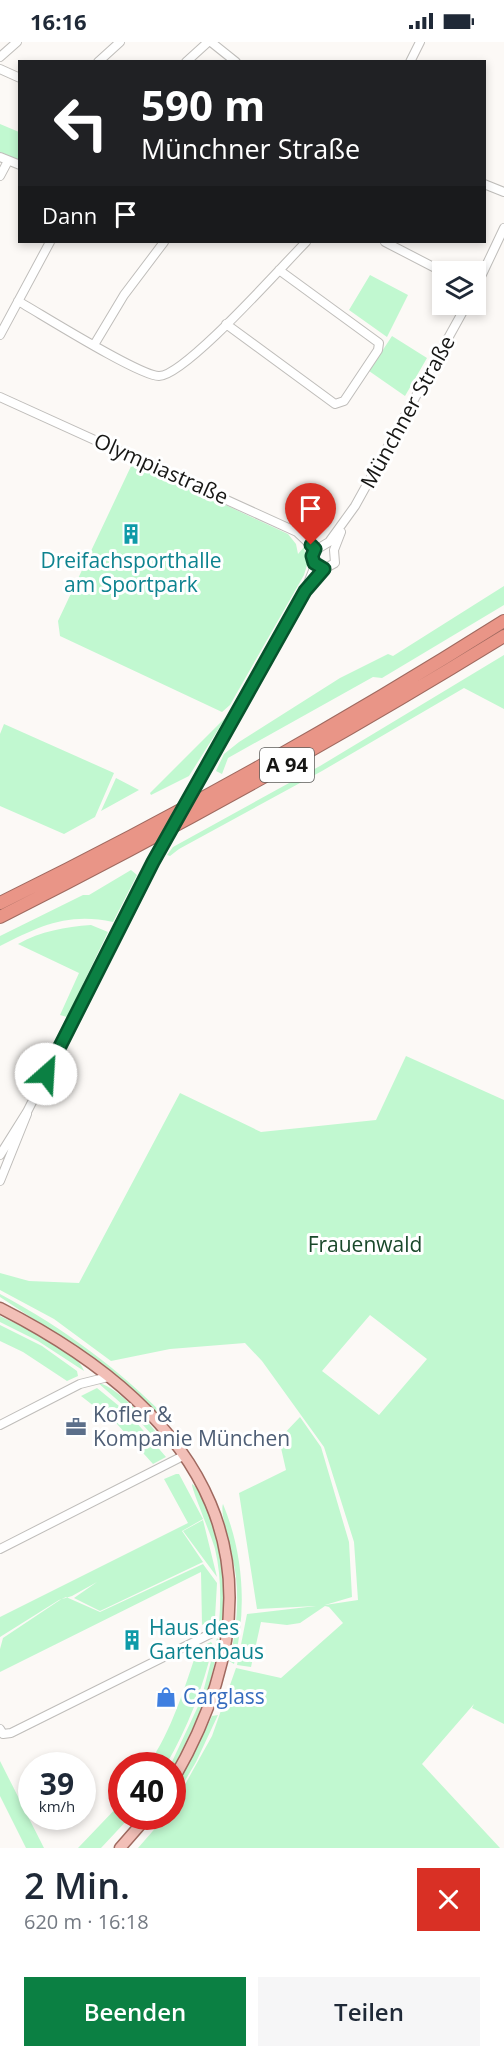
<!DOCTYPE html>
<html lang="de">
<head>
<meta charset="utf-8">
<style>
  body { margin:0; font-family:"Open Sans",sans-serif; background:#f6f6f7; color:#1f2937; height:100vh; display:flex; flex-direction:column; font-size:22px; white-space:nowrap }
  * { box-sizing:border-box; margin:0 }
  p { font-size:20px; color:#747a83 }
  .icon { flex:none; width:33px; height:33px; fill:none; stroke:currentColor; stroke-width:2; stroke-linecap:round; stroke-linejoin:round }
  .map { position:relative; height:1806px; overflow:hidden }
  .panel { display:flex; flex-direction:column; background:#fff; flex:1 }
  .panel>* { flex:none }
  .hud { position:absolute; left:18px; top:18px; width:468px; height:183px; border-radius:0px; box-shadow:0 3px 9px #0003; background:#202124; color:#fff; overflow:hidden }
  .fabs { position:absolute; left:432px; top:219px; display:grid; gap:12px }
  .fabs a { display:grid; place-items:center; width:54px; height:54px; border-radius:0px; background:#fff; box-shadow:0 3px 9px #0003; font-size:30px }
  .speed { position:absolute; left:18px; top:1710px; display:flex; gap:12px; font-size:30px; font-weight:700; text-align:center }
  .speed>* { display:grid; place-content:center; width:78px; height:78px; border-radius:50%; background:#fff; box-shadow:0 3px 9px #0003; line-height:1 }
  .speed small { font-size:15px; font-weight:400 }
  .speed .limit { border:9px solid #d22; background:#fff; color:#111 }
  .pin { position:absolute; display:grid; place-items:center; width:51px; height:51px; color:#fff; margin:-62px -26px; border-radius:50% 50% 50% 0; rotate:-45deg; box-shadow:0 0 6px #0007 }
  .pin .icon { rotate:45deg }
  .me { position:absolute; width:66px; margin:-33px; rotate:26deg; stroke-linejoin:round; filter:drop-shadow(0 0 4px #0008) }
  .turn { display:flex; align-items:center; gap:21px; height:126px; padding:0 24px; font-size:27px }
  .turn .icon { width:78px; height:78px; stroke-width:2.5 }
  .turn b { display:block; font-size:42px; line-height:51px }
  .then { display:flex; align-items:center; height:57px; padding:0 24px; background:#0003; gap:12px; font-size:22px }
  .round { display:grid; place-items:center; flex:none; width:63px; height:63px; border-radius:0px; background:#f6f6f7 }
  .headline { display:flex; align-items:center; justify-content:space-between; height:102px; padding:0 24px }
  h1 { font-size:36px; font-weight:600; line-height:45px }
  .primary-button { display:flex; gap:12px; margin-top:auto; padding:12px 24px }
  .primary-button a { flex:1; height:69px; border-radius:0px; background:#0b8043; color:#fff; font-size:24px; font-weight:600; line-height:69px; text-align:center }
  .primary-button a+a { background:#f6f6f7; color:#1f2937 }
  .status { display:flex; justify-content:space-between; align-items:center; height:42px; padding:0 30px; background:#fff; direction:ltr }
  .status svg { height:16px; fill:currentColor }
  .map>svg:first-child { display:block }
  .green { fill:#c1f8d0; fill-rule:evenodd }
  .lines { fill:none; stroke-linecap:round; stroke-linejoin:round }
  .minor-casing { stroke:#bfbdba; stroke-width:10 }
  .major-casing { stroke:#9f695f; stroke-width:13 }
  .highway-casing { stroke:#9f695f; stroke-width:14 }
  .minor { stroke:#fff; stroke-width:8 }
  .major { stroke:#f2bfb7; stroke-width:10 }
  .highway { stroke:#e99587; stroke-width:12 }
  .minor-bridge-casing { stroke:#bfbdba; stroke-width:10; stroke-linecap:butt }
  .minor-bridge { stroke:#fff; stroke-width:8 }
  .route-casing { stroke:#07532c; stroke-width:15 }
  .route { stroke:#0b8043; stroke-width:10 }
  .labels { text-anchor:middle; stroke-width:6; stroke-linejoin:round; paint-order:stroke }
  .shield { fill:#fff; stroke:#5c5c5a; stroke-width:1.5 }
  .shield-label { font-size:20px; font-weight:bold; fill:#161614 }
  .street-label { font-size:21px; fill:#161614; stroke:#fff }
  .culture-label { font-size:21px; fill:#0d838f; stroke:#fff }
  .park-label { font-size:21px; fill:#19482a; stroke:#fff }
  .service-label { font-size:21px; fill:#4e5e75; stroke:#fff; text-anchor:start }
  .shop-label { font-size:21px; fill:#366cbe; stroke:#fff; text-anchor:start }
</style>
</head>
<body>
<div class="status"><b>16:16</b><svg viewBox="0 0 49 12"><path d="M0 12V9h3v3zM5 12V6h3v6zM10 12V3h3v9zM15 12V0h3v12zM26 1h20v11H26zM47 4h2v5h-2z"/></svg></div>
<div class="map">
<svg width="504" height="1806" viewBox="0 0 504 1806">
  <rect width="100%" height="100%" fill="#fcf9f6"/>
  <path class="green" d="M 0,82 L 19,90 L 19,118 L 0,110 Z
    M 370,233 L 408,253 L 387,295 L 349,268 Z
    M 392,294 L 427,316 L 405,354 L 369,329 Z
    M 133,420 L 288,492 L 296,502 L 298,512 L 304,505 L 307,523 L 304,533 L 230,663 L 222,670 L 60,594 L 58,579 Z
    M 504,544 L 504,563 L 382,636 L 373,635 L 228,716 L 222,732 L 216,729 L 224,712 L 239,700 L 340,636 L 388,612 L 393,614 Z
    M 504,613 L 504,667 L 464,646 L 322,729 L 179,807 L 170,814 L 167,813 L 173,805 L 320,724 Z
    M 226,675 L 189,734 L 151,753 L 150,751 Z
    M 4,682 L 114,731 L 95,775 L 64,792 L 0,764 L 0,692 Z
    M 116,736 L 139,748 L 101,769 Z
    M 131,828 L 137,833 L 113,880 C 69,870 39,884 0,904 L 0,894 L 83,853 L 89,853 Z
    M 91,883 L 108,890 L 67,975 L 60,973 L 79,931 L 18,902 C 41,889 65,885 91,883 Z
    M 406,1014 L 504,1058 L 504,1682 L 472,1666 L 474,1662 L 422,1722 L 500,1806 L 138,1806 L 165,1775 L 172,1774 L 173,1764 L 212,1694 L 236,1626 L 281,1636 L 343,1581 L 329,1565 L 325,1564 L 300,1581 L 287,1583 L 261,1580 L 251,1625 L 237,1623 L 247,1572 L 316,1564 L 257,1567 L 239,1451 L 286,1428 L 279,1397 L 300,1375 L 321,1405 L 349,1500 L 352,1555 L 325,1563 L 358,1558 L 354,1500 L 324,1405 L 262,1319 L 245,1301 L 170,1307 L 111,1319 L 54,1277 L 0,1248 L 0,1231 L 29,1239 L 79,1241 L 180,1051 L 261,1090 L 376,1078 ZM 370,1273 L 427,1317 L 379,1373 L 322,1329 Z
    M 0,1252 C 64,1286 120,1328 171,1380 L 169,1382 L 160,1376 L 94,1317 L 0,1255 Z
    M 0,1274 C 19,1283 79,1309 84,1329 L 38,1299 L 0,1280 Z
    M 0,1283 L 42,1304 L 77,1329 L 78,1334 L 67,1339 L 23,1310 L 0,1299 Z
    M 97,1340 C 122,1347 151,1384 168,1404 L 164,1406 L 132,1371 Z
    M 97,1346 L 130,1373 L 166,1415 L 153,1422 L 117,1382 L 81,1354 Z
    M 176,1432 L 179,1432 L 203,1477 L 182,1489 L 203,1520 L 100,1569 L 74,1556 L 97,1540 L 72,1554 L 59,1558 L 0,1595 L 0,1575 L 188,1481 L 164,1437 Z
    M 192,1442 C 206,1451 221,1504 222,1521 C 224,1540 223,1560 223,1578 L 219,1582 C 221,1557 221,1532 215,1507 C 212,1495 191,1446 192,1442 Z
    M 223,1462 C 244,1513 247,1568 234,1622 L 229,1619 C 236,1592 239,1563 236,1535 C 235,1519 219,1472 223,1462 Z
    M 203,1478 L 217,1535 L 183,1489 Z
    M 203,1522 L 217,1541 L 215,1576 L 202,1583 L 201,1530 L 0,1630 L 0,1607 L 3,1596 L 60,1558 L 66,1555 L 100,1570 Z
    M 217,1596 L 220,1599 L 205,1660 L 173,1727 L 172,1724 L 170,1724 L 201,1658 Z
    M 211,1600 L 213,1603 C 203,1646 188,1685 166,1723 L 148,1723 C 172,1688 184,1647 198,1606 Z
    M 218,1673 L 196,1720 L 173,1759 C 172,1747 205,1691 212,1674 Z
    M 0,1719 L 44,1806 L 26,1806 L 0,1754 Z
    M 121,1761 L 122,1774 L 130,1775 L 101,1806 L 78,1806 Z"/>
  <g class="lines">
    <g class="minor-casing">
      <path id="minor" d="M 211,0 L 236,20
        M 0,15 L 17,0
        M 98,20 L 120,0
        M 186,20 L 208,0
        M 410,20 L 420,0
        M 0,27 L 20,36
        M 0,115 L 20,123
        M 0,134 L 8,119
        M 484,142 L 504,150
        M 385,200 L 443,230
        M 476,245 L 504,186
        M 18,259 C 41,272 139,334 159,334 C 185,334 283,223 306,200
        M 226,282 L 335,362 L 344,359 L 378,308 L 379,301 L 279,228
        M 0,293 L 50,200
        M 94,303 L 124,253 L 164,200
        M 0,355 L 297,490 L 315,507
        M 305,549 L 314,526 L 314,509 L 329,500 L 355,464 L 467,262
        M 198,736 L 305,549 L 324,527 L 335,521 L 334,508 L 341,490
        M 0,1113 L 27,1070 L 153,820
        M 0,1139 L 27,1072
        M 0,1383 L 80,1342 L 108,1335
        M 0,1507 L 183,1414
        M 0,1687 L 3,1692 L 11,1691 L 208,1593 L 217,1589 L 229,1590"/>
    </g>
    <g class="major-casing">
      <path id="major" d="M 0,1266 C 206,1371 298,1524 172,1740
        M 120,1806 L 148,1774"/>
    </g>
    <g class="highway-casing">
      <path id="highway" d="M 0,861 C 173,776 341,682 504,579
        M 0,875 C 172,788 340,695 504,594"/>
    </g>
    <use href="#minor" class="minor"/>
    <use href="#major" class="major"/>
    <use href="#highway" class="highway"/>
    <g class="minor-bridge-casing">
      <path id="minor-bridge" d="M 153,820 L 198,736"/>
    </g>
    <use href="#minor-bridge" class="minor-bridge"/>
  </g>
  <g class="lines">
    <g class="route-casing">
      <path id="route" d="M 46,1032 L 153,820 L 305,549 L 324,527 L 314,521 L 312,514 L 315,507 L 311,503"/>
    </g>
    <use href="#route" class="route"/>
  </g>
  <defs>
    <g id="building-bare" transform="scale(1.62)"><path d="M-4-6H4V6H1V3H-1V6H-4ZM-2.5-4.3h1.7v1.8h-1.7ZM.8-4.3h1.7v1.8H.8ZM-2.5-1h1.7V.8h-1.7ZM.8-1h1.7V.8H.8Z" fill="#0f9aa8" stroke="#fff" stroke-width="2.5" paint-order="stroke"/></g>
    <g id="office-bare" transform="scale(1.62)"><path d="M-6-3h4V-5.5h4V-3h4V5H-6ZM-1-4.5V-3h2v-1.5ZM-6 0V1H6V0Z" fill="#5c6f8a" stroke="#fff" stroke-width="2.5" paint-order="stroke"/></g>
    <g id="shop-bare" transform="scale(1.62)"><path d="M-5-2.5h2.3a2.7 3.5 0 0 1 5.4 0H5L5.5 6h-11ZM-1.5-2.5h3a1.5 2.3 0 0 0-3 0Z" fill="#3f7fe0" stroke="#fff" stroke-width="2.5" paint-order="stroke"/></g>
  </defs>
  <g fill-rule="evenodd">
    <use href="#building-bare" x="131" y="492"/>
    <use href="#office-bare" x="76" y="1385"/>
    <use href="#building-bare" x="132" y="1598"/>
    <use href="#shop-bare" x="166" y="1655"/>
  </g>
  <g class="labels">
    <rect class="shield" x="260" y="706" width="54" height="34" rx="4.5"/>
    <g class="shield-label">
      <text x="287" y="730">A 94</text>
    </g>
    <g class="street-label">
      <text transform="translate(408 370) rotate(-61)" y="7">Münchner Straße</text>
      <text transform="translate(161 427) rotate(24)" y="7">Olympiastraße</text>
    </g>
    <g class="culture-label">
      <text x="131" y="526">Dreifachsporthalle<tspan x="131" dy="24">am Sportpark</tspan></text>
      <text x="149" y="1593" text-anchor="start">Haus des<tspan x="149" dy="24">Gartenbaus</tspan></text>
    </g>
    <g class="park-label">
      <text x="365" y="1210">Frauenwald</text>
    </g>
    <g class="service-label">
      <text x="93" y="1380">Kofler &amp;<tspan x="93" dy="24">Kompanie München</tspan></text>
    </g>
    <g class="shop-label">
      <text x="183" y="1662">Carglass</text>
    </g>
  </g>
</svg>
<div class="fabs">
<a><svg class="icon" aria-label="layers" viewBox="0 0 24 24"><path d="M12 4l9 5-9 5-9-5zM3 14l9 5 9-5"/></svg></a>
</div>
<div class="speed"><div>39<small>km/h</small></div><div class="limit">40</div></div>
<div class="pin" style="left:311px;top:503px;background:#d93025"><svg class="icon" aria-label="arrive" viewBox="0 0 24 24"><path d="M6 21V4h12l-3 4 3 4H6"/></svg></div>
<svg class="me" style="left:46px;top:1032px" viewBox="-20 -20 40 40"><circle r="19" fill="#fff"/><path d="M0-13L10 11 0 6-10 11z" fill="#0b8043"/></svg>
<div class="hud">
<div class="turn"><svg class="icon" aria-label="left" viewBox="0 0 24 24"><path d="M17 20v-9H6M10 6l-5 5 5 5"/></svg><div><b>590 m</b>Münchner Straße</div></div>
<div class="then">Dann<svg class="icon" aria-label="arrive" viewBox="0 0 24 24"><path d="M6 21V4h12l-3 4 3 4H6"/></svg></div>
</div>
</div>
<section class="panel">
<div class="headline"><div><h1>2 Min.</h1><p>620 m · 16:18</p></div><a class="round" style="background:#d93025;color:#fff"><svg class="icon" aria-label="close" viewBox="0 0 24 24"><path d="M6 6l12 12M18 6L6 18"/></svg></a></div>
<div class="primary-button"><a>Beenden</a><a>Teilen</a></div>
</section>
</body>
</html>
